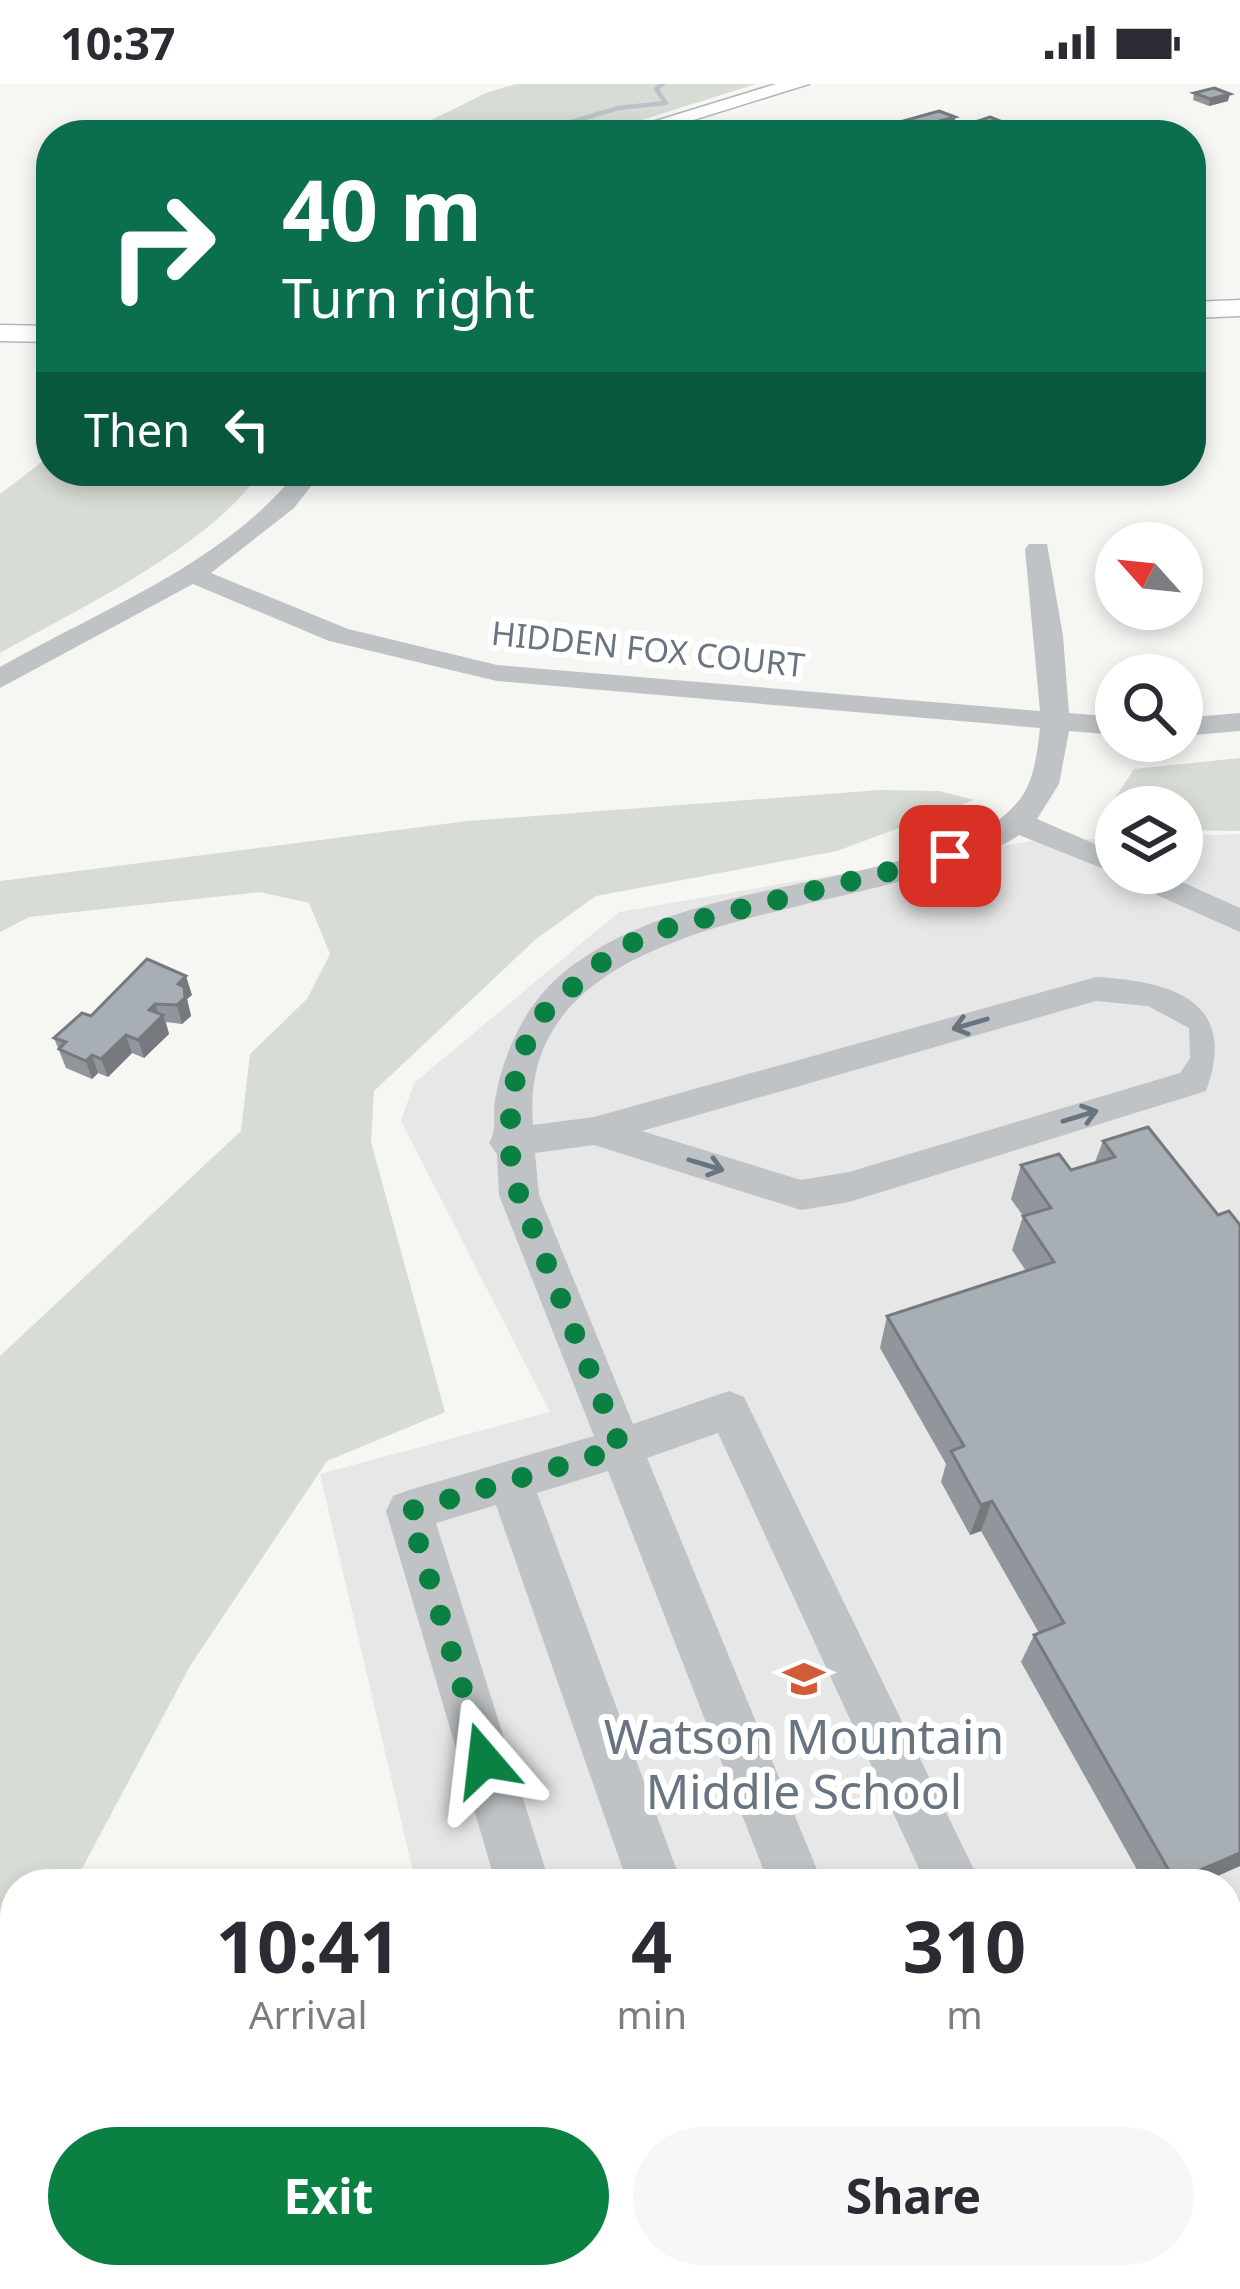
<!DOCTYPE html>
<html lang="en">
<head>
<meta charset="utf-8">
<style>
  body { margin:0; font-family:"Noto Sans",sans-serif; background:#f7f7f7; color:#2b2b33; height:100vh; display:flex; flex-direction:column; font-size:45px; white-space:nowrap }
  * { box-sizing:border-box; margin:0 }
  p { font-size:39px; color:#7c7c81 }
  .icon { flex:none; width:66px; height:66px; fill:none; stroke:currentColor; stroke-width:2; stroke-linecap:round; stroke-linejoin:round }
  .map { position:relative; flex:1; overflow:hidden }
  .drawer { position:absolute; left:0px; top:1785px; width:1242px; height:420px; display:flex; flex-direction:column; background:#fff; border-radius:48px 48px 0 0; box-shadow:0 6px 18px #0003 }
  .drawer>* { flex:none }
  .hud { position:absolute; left:36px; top:36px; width:1170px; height:366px; border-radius:48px; box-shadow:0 6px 18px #0003; background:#0b6e4f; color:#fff; overflow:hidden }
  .needle { width:78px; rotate:297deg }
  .buttons { position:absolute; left:1095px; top:438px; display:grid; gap:24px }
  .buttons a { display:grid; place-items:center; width:108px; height:108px; border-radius:50%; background:#fff; box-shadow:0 6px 18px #0003; font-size:60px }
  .pin { position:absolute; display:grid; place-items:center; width:102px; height:102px; color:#fff; margin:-51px; border-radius:24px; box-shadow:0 6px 18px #0006 }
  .me { position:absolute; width:132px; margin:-66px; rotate:343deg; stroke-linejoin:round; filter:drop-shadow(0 0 9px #0008) }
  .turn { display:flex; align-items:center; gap:42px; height:252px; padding:0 48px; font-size:54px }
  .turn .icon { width:156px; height:156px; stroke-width:2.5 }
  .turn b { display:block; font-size:84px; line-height:102px }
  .then { display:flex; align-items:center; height:114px; padding:0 48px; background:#0003; gap:24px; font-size:45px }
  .eta { display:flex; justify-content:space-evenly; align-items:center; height:204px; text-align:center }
  .eta b { font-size:72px; font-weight:700; line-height:84px }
  .button { display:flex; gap:24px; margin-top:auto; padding:24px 48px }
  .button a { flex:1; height:138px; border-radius:72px; background:#0b8043; color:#fff; font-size:48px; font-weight:700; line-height:138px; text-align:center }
  .button a+a { background:#f7f7f7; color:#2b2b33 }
  .status { display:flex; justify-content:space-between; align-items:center; height:84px; padding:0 60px; background:#fff; direction:ltr }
  .status svg { height:33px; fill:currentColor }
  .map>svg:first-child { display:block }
  .built { fill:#e6e7e6 }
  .green { fill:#d7dcd4 }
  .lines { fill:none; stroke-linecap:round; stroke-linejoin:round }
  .stream { stroke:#bac3c8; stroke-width:4.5 }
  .major-casing { stroke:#b3b7ba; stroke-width:3 }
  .minor { fill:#bfc3c6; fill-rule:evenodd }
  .major { fill:#fff; fill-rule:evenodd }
  .wall { fill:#90969b }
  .shaded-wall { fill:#767a7e }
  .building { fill:#a8afb4; stroke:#767a7e; stroke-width:3 }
  .oneway { stroke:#687581 }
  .route { stroke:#0b8043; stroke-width:21; stroke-dasharray:0 37.8 }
  .labels { text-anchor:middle; stroke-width:12; stroke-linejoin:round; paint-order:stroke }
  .far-street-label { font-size:33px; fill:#687581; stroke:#fff }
  .near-poi-label { font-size:48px; fill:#687581; stroke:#fff }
</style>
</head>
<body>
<div class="status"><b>10:37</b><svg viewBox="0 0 49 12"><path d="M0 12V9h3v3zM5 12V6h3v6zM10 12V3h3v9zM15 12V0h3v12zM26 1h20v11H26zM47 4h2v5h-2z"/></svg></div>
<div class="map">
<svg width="1240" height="2205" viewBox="0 0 1240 2205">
  <rect width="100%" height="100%" fill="#f6f6f3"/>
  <path class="built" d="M 1240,750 L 1240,2205 L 510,2205 L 506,2190 L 1227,2190 L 1227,1800 L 416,1800 L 320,1390 L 550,1328 L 401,1037 L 414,999 L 619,828 L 1031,757 L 1116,754 L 1116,789 L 1182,789 L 1182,752 Z"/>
  <path class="green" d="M 516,0 L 756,0 L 594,51 L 401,51 L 486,9 Z
    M 51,371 L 51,387 L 261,387 C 213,461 78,525 0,569 L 0,410 Z
    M 1240,674 L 1240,747 L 1182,746 L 1182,723 L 1116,723 L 1116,740 L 1103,732 L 1134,685 Z
    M 880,706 L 939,707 L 974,716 L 837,767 L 596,812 L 536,855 L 374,1007 L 371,1058 L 445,1328 L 327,1377 L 190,1582 L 79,1790 L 68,1800 L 15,1800 L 15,1851 L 0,1865 L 0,1272 L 241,1047 L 250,970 L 307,915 L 330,870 L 309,819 L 260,808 L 29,833 L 0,848 L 0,797 L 468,737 Z
    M 0,1906 L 5,2119 L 19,2205 L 0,2205 Z"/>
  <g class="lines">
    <path class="stream" d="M 528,51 L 618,24 L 666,19 L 656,5 L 663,0"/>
    <g class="major-casing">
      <path id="major" d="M 776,0 L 809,0 L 645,51 L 610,51 Z
        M 1240,216 L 1240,232 L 1191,234 L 1191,218 Z
        M 0,241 L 51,242 L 51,258 L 0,257 Z"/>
    </g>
    <path class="minor" d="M 298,387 L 323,387 L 294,424 L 211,489 L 348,545 L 497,581 L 1040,627 L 1025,465 L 1029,460 L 1047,460 L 1063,552 L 1069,629 L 1116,633 L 1116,651 L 1069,647 L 1059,700 L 1037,735 L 1116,769 L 1116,789 L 1162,789 L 1240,824 L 1240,848 L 1123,796 L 1119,791 L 1019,751 C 887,840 514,810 533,1041 L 594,1033 L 1096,893 C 1169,897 1240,915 1206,1007 L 849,1118 L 801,1126 L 594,1061 L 535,1069 L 539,1111 L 633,1340 L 729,1307 L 744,1313 L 981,1800 L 926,1800 L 718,1349 L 647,1374 L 823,1800 L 769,1800 L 608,1387 L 537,1409 L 682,1800 L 628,1800 L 496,1421 L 436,1439 L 550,1800 L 496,1800 L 386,1427 L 393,1412 L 409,1406 L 594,1352 L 499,1111 L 497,1070 L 489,1059 C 498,1044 492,1033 495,1016 C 503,969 526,919 563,889 C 649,818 779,808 883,781 C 928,769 982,757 1015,721 C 1034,701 1037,671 1040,644 L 497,597 L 329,557 L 193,500 L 0,604 L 0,583 C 103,524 222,481 298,387 ZM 1096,917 L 1148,922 L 1189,944 L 1190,974 L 1180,989 L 849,1088 L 801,1096 L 642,1047 Z
      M 1240,629 L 1240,647 L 1182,652 L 1182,634 Z
      M 610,2190 L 672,2190 L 677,2205 L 615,2205 Z
      M 786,2190 L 872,2190 L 866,2205 L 780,2205 Z
      M 908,2190 L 970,2190 L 974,2205 L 912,2205 Z"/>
    <use href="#major" class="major"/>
  </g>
  <path class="wall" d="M 1194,9 L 1228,17 L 1209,22 L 1193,16 Z
    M 955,33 L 953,47 L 938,51 L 899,51 L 900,42 L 903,42 L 903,37 Z
    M 1000,37 L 999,44 L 981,49 L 971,46 L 972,39 Z
    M 192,911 L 187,915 L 191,932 L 182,940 L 166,938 L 169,950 L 144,974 L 132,969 L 108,993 L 98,989 L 92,995 L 66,984 L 54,954 L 91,932 Z
    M 1148,1043 L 1240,1782 L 1199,1800 L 1145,1800 L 1021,1578 L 1034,1551 L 1039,1549 L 981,1447 L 970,1451 L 941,1398 L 946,1380 L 880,1264 L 887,1232 L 1026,1187 L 1012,1166 L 1023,1132 L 1011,1115 L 1021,1081 L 1071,1086 L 1095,1078 L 1103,1057 Z"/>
  <path class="shaded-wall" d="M 1230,10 L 1228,17 L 1209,22 L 1210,15 Z
    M 955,33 L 953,47 L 938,51 L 914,51 L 920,42 Z
    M 1000,37 L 999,44 L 981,49 L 982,42 Z
    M 186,892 L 192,911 L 187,915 L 191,932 L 182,940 L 177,921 L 178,900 Z
    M 155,920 L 160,934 L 163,931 L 169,950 L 144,974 L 138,956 L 149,926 Z
    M 126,951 L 132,969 L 108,993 L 101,975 Z
    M 92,971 L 98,989 L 92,995 L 86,977 Z
    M 992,1417 L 981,1447 L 970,1451 L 981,1421 Z
    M 1240,1769 L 1240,1782 L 1199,1800 L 1172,1800 L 1175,1797 Z"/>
  <path class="building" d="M 1214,4 L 1230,10 L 1210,15 L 1194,9 Z
    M 939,27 L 955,33 L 920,42 L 926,45 L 915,48 L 900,42 L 910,40 L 903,37 Z
    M 990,33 L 1000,37 L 982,42 L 972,39 Z
    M 147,875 L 186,892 L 178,900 L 184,903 L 185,914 L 177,921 L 155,920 L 149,926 L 163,931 L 138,956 L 126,951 L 101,975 L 92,971 L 86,977 L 59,965 L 66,958 L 54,954 L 82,929 L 91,932 Z
    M 1148,1043 L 1218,1131 L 1229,1127 L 1240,1141 L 1240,1769 L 1175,1797 L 1034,1551 L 1064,1539 L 992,1417 L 981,1421 L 951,1367 L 964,1362 L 887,1232 L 1054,1178 L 1023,1132 L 1051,1124 L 1021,1081 L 1059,1070 L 1071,1086 L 1115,1073 L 1103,1057 Z"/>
  <defs><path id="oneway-shaft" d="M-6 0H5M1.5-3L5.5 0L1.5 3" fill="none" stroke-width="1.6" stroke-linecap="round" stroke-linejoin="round" transform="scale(3)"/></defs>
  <g class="oneway">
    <use href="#oneway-shaft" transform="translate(970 940) rotate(164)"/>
    <use href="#oneway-shaft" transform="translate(1080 1032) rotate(-17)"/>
    <use href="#oneway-shaft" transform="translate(706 1081) rotate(17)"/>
  </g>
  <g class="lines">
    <path class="route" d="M 484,1676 L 409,1427 L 621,1364 L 519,1111 L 508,1059 L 514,1001 L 526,960 L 546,926 L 617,865 L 670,843 L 950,772"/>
  </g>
  <defs>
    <g id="school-bare" transform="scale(3.24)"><path d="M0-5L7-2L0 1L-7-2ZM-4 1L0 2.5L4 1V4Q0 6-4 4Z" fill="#d15c37" stroke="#fff" stroke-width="2.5" paint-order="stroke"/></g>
  </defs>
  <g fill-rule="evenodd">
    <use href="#school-bare" x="804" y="1595"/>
  </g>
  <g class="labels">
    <g class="far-street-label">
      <text transform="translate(648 565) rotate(6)" y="12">HIDDEN FOX COURT</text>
    </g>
    <g class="near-poi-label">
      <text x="804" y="1670">Watson Mountain<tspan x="804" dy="55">Middle School</tspan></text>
    </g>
  </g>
</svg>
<div class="buttons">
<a><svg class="needle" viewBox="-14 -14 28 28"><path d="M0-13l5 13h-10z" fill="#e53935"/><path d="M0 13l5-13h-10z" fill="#7c7c81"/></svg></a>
<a><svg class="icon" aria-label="search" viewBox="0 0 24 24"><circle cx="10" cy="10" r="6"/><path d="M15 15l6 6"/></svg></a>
<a><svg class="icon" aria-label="layers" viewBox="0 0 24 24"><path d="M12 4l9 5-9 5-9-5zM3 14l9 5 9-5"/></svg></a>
</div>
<div class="pin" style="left:950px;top:772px;background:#d93025"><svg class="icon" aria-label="arrive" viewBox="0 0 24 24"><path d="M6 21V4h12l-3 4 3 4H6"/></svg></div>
<svg class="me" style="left:484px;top:1676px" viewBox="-20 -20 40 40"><path d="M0-17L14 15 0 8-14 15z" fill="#0b8043" stroke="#fff" stroke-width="4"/></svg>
<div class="hud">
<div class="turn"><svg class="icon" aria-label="right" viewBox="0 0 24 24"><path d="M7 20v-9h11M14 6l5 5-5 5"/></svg><div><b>40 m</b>Turn right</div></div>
<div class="then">Then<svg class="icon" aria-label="left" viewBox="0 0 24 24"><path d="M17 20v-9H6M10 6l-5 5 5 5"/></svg></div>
</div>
<section class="drawer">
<div class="eta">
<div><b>10:41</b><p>Arrival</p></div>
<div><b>4</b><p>min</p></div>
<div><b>310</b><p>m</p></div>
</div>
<div class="button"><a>Exit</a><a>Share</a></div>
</section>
</div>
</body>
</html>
